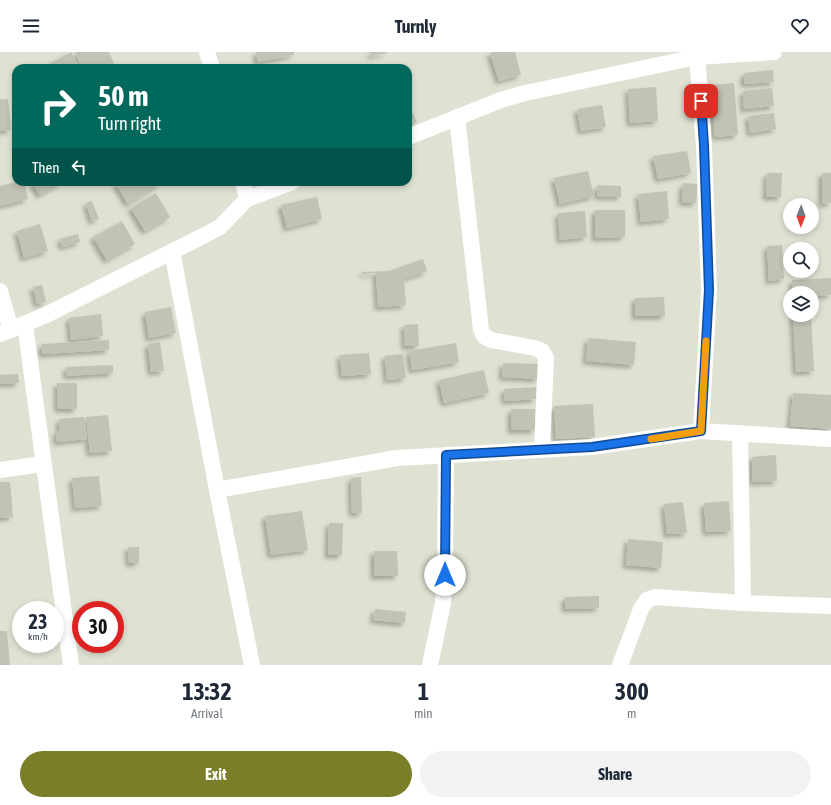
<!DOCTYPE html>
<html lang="en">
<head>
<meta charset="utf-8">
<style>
  body { margin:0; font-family:"Asap Condensed",sans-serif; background:#f2f2f3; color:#1f2937; height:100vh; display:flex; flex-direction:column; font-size:15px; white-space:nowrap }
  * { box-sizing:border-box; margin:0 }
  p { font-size:13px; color:#747a83 }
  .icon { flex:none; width:22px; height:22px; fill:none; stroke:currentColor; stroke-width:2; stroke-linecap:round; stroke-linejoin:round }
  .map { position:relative; height:613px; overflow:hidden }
  .panel { display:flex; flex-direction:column; background:#fff; flex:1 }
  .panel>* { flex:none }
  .hud { position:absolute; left:12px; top:12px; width:400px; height:122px; border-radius:12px; box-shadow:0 2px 6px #0003; background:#00695c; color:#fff; overflow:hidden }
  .needle { width:26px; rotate:181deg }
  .buttons { position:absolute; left:783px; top:146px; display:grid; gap:8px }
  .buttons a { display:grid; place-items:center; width:36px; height:36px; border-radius:50%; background:#fff; box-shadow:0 2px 6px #0003; font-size:20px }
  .speed { position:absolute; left:12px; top:549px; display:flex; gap:8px; font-size:20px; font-weight:700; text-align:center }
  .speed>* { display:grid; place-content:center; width:52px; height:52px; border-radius:50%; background:#fff; box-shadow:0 2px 6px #0003; line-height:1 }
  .speed small { font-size:10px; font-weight:400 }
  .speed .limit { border:6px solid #d22; background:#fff; color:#111 }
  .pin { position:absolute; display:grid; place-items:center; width:34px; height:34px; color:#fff; margin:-17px; border-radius:8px; box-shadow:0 2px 6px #0006 }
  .me { position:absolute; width:44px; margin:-22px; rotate:0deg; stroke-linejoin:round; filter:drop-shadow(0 0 3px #0008) }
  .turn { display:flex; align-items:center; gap:14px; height:84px; padding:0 20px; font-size:18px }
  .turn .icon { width:52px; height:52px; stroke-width:2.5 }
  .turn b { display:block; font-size:28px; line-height:34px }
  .then { display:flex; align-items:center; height:38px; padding:0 20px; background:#0003; gap:8px; font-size:15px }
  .eta { display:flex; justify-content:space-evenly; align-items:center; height:68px; text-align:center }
  .eta b { font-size:24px; font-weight:700; line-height:28px }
  .button { display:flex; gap:8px; margin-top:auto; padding:8px 20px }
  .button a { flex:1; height:46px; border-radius:24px; background:#7a7e28; color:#fff; font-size:16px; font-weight:700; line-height:46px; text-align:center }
  .button a+a { background:#f2f2f3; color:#1f2937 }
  header { display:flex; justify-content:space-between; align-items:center; height:52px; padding:0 20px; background:#fff; font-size:18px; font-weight:700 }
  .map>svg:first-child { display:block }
  .building { fill:#c2c3b5; filter:url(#shadow) }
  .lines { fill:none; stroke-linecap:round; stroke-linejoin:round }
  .minor { stroke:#fff; stroke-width:16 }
  .route-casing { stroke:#114b97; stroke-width:10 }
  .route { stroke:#1a73e8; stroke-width:7 }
  .slow { stroke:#f59e0b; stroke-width:7 }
</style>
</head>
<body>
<header><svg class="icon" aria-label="menu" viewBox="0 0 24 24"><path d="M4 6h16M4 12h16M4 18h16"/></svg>Turnly<svg class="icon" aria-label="heart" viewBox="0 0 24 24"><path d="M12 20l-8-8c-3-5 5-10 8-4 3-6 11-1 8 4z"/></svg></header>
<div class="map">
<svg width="831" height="613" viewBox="0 0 831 613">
  <defs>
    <filter id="shadow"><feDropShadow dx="-3.5" dy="3.5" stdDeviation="2" flood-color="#0004"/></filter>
  </defs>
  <rect width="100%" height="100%" fill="#dfe1d2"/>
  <path class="building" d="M 71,0 L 80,16 L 53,16 L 51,11 Z
    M 75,0 L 109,0 L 116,16 L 81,16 Z
    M 256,0 L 294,0 L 294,3 L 258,10 Z
    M 370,0 L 387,0 L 387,1 L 371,4 Z
    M 492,0 L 515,0 L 521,23 L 499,29 L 490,1 Z
    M 773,18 L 774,30 L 744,32 L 744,21 Z
    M 734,31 L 738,83 L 715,85 L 711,33 Z
    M 656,35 L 658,69 L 630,71 L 628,37 Z
    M 772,36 L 774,54 L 744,57 L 743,39 Z
    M 0,47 L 8,47 L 11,78 L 0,79 Z
    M 602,53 L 606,75 L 581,79 L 577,57 Z
    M 412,59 L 417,70 L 408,74 L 408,61 Z
    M 774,61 L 776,77 L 750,81 L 748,64 Z
    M 687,99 L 691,121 L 658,127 L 653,104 Z
    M 588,119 L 594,144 L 560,152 L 554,126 Z
    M 767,121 L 782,121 L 781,145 L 766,145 Z
    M 822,121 L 831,121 L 831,151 L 822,152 Z
    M 16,130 L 24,130 L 28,147 L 0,154 L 0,134 Z
    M 32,130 L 63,130 L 40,143 Z
    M 120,130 L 163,130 L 128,152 L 116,132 Z
    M 683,131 L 698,132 L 696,151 L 682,150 Z
    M 598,133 L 621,134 L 621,145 L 597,144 Z
    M 667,139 L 669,167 L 641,170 L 638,142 Z
    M 156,141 L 170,165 L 145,179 L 131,156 Z
    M 317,145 L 322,167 L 287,176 L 281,153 Z
    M 92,149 L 99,167 L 92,169 L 86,151 Z
    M 595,158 L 625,158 L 625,185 L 595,186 Z
    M 585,159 L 587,185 L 560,188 L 558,161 Z
    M 122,169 L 135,192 L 107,208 L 93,185 Z
    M 40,172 L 48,199 L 24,206 L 17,179 Z
    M 78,182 L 80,190 L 62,195 L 60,187 Z
    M 782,193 L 784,227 L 769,229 L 767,194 Z
    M 423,207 L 427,219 L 404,227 L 406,253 L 378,255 L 376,221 L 362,222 L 362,220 L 389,219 Z
    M 831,226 L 831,243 L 812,244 L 812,241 L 792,241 L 792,228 Z
    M 42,233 L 46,250 L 37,252 L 33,235 Z
    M 664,245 L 665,264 L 635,264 L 635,246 Z
    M 171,255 L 176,281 L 149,286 L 145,260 Z
    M 101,262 L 103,284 L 71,288 L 69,266 Z
    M 793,263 L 811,263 L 814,319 L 796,320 Z
    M 418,272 L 419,294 L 405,294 L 404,273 Z
    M 588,286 L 636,290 L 634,313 L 586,309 Z
    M 109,288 L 109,298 L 42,302 L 42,292 Z
    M 160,290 L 164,319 L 151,320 L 148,292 Z
    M 456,291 L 459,310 L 412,318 L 409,299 Z
    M 369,301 L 371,322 L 342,324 L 340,303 Z
    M 403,302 L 406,326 L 387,328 L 385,304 Z
    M 503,311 L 539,312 L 538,327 L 502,325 Z
    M 113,313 L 113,321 L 67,324 L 66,315 Z
    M 484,318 L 489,341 L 444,351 L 439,328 Z
    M 18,322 L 19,331 L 0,332 L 0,323 Z
    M 57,331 L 77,331 L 77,357 L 58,357 Z
    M 536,335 L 536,347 L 505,349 L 504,337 Z
    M 793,341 L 831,343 L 831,377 L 790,374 Z
    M 593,352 L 595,385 L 556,387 L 554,354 Z
    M 511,357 L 535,357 L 535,378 L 511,378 Z
    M 108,363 L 112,399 L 90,401 L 86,365 Z
    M 84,365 L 87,387 L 57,390 L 56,379 L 60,379 L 59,367 Z
    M 776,403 L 777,429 L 753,430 L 752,405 Z
    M 99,424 L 102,454 L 75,456 L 72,426 Z
    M 361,425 L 362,461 L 352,461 L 351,426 Z
    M 0,430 L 10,430 L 13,465 L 0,466 Z
    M 729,449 L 731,479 L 706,480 L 704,451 Z
    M 683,450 L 687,481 L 667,482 L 664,452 Z
    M 302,459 L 308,498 L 271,503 L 265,464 Z
    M 329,471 L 343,471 L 342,503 L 328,503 Z
    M 628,487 L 663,490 L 661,516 L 626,513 Z
    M 128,495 L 139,495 L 139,511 L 129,511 Z
    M 374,499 L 397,499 L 398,524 L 374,524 Z
    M 599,544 L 599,556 L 565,557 L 565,545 Z
    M 375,557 L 406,560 L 405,571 L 373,568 Z
    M 0,579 L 7,579 L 10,613 L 0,613 Z"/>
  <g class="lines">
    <path class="minor" d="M 207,0 L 212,16
      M 696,0 L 697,5 L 704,93 L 709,238 L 701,379
      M 457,65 L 481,278 L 484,284 L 491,288 L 535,296 L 542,299 L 546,306 L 542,397
      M 408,85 L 501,48 L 525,41 L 697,5 L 774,0
      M 243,130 L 247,147
      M 172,199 L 217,438 L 252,613
      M 0,239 L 11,278
      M 25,272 L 71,613
      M 0,282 L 46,263 L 205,183 L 220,175 L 247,147 L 292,130
      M 740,381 L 743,551
      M 0,418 L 43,412
      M 217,438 L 397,406 L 592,395 L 701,379 L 831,387
      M 430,613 L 443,551 L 445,523 L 446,403
      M 620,613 L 641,557 L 647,548 L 655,545 L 743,551 L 831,554"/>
  </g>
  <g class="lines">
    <g class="route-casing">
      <path id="route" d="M 445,523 L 446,403 L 592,395 L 701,379 L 709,238 L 704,93 L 701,49"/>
    </g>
    <use href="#route" class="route"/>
    <path class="slow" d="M 651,387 L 701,379 L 706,289"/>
  </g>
</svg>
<div class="buttons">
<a><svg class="needle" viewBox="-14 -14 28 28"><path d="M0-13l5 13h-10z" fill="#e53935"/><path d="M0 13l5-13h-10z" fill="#747a83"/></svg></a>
<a><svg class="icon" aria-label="search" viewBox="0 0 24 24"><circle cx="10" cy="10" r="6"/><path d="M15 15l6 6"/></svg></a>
<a><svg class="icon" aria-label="layers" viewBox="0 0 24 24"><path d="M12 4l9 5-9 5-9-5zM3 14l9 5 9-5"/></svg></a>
</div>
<div class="speed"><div>23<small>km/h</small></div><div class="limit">30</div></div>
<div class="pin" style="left:701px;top:49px;background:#d93025"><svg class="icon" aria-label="arrive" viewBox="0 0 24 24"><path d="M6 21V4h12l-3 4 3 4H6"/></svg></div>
<svg class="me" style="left:445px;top:523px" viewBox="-20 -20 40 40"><circle r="19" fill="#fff"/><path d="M0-13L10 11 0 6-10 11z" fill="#1a73e8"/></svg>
<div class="hud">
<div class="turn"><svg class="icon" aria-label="right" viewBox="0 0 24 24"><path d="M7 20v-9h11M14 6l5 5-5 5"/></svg><div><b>50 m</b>Turn right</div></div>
<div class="then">Then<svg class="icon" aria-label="left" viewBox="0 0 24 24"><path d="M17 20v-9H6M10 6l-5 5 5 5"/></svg></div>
</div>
</div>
<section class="panel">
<div class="eta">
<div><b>13:32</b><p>Arrival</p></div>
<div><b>1</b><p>min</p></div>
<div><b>300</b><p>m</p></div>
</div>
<div class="button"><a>Exit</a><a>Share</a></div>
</section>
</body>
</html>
